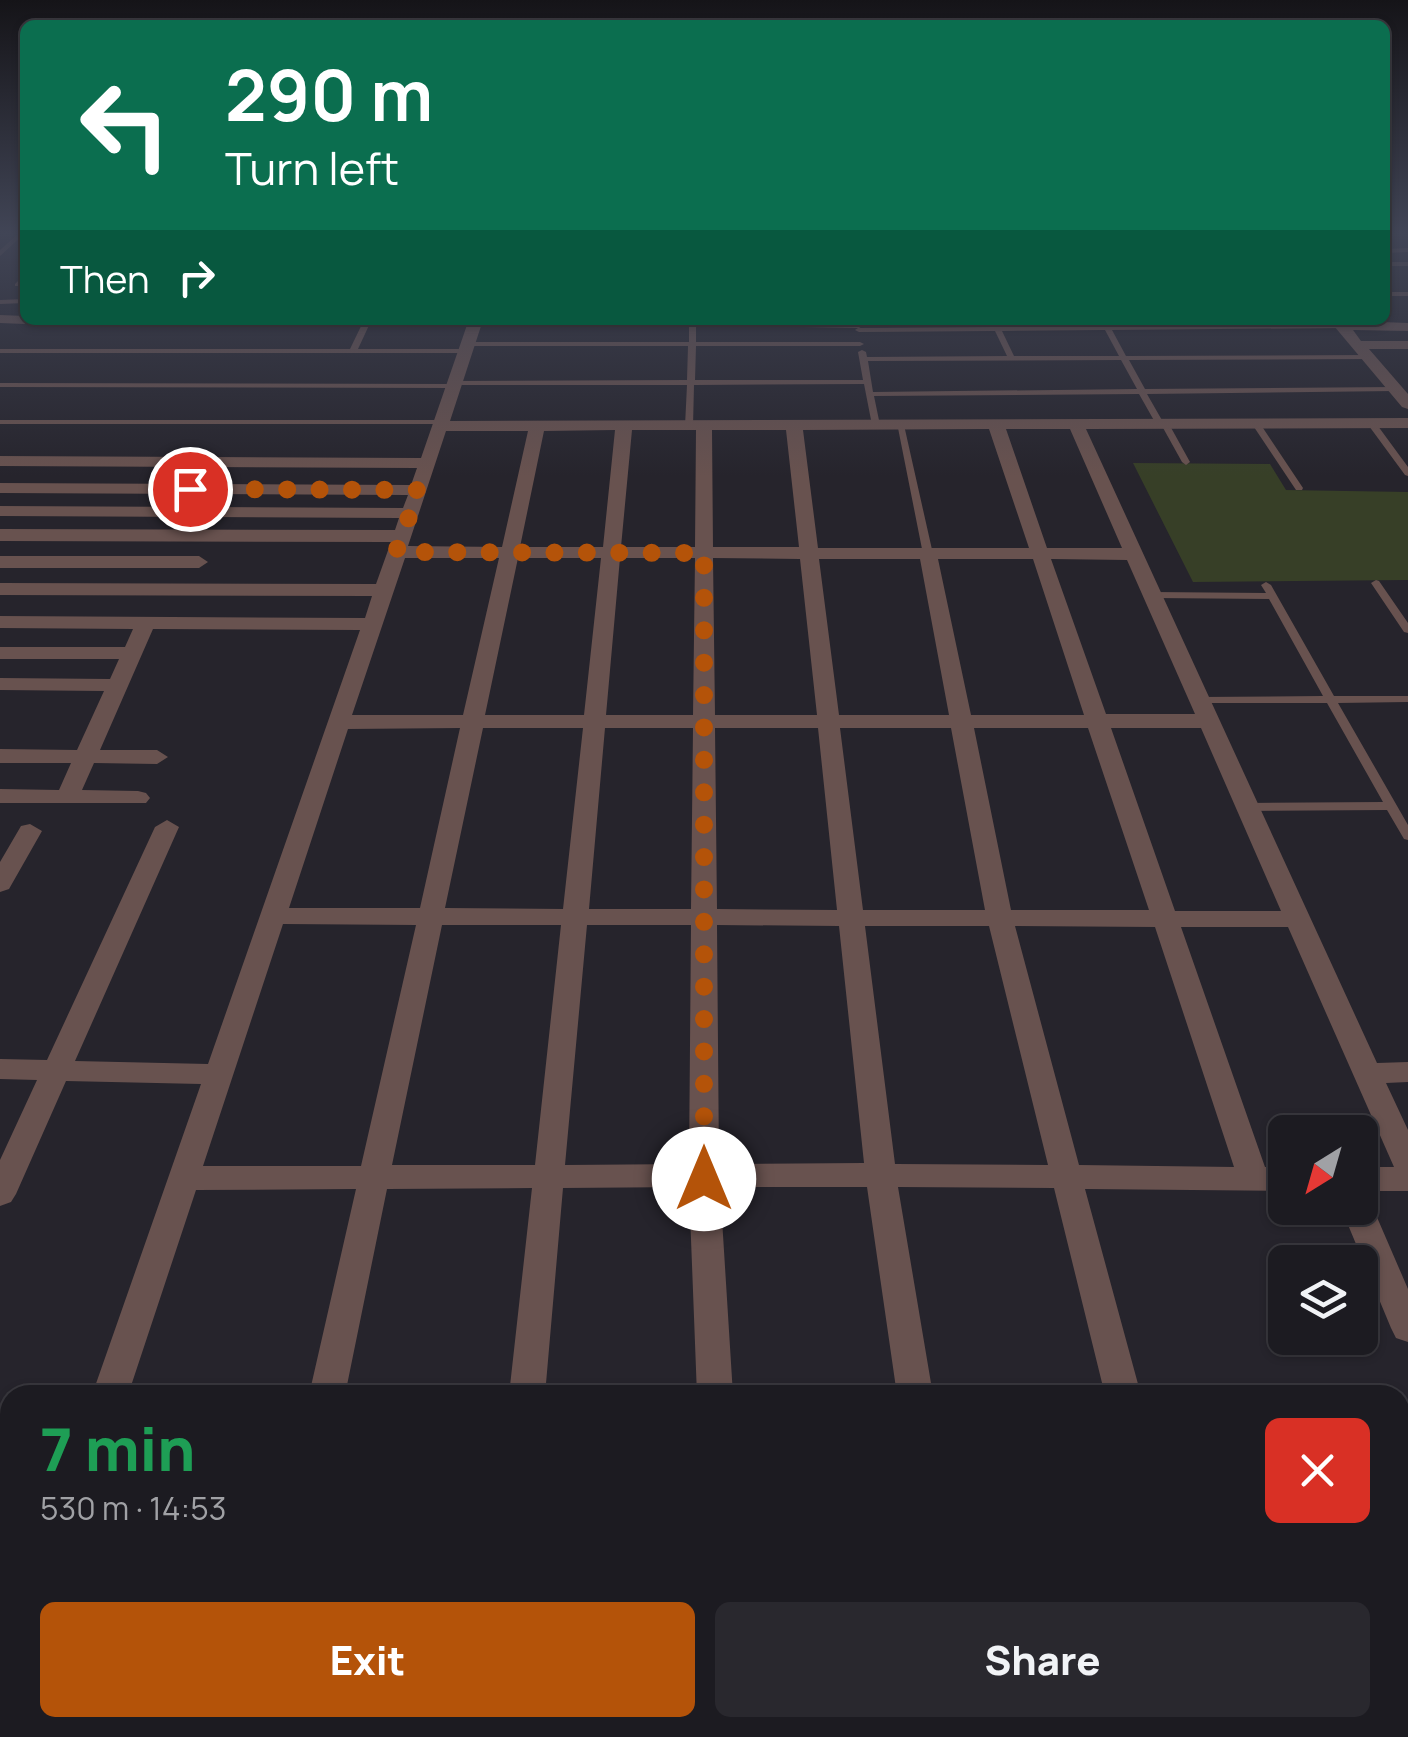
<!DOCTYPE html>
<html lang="en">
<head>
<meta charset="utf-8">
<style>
  body { margin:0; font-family:Manrope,sans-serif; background:#29282e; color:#f1f3f6; height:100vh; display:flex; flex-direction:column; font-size:38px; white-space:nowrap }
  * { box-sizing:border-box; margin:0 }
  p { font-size:32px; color:#a0a1a5 }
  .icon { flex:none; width:55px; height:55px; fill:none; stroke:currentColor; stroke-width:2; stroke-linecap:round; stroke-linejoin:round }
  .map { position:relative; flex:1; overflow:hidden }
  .side { position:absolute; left:0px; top:1385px; width:1410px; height:352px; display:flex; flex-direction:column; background:#1c1b21; border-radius:30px 30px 0 0; box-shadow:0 2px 8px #0004,0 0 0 2px #3a393f }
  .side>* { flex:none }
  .top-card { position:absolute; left:20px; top:20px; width:1370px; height:305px; border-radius:15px; box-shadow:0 2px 8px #0004,0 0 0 2px #3a393f; background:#0b6e4f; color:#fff; overflow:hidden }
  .needle { width:65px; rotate:217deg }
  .controls { position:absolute; left:1268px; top:1115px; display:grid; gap:20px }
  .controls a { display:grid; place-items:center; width:110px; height:110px; border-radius:15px; background:#1c1b21; box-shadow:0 2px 8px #0004,0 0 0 2px #3a393f; font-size:50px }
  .pin { position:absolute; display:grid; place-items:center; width:85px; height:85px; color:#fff; margin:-42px; border:5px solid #fff; border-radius:50%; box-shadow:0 2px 10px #0007 }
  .me { position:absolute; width:110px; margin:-55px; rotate:0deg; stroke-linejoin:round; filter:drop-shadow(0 0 8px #0008) }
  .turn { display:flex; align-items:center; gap:35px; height:210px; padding:0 40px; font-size:45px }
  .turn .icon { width:130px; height:130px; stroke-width:2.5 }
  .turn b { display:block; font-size:70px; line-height:85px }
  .then { display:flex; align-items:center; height:95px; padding:0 40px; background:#0003; gap:20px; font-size:38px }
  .round { display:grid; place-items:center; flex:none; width:105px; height:105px; border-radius:15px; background:#29282e }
  .head { display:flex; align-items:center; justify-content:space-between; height:170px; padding:0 40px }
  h1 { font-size:60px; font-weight:800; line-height:75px; color:#1e9e55 }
  .primary-button { display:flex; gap:20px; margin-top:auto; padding:20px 40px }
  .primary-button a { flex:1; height:115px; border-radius:15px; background:#b45309; color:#fff; font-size:40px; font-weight:800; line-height:115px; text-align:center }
  .primary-button a+a { background:#29282e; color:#f1f3f6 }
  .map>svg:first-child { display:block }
  .green { fill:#373f27 }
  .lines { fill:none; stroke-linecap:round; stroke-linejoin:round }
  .lane { fill:#68524f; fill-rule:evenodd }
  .street { fill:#68524f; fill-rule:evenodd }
  .route { stroke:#b45309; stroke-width:18; stroke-dasharray:0 32.4 }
</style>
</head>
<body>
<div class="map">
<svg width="1408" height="1737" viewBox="0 0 1408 1737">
  <rect width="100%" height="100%" fill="#26242c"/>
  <path class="green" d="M 1133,463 L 1270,464 L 1286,490 L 1408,492 L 1408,580 L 1193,582 Z"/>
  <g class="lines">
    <path class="lane" d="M 19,233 L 25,233 L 0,256 L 0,250 Z
      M 1408,248 L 1408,252 L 1385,253 L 1385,249 Z
      M 1385,262 L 1408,262 L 1408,266 L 1385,266 Z
      M 25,274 L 25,280 L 19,286 L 15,286 L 15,284 Z
      M 1385,292 L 1408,292 L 1408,296 L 1385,296 Z
      M 25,299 L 25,303 L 0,304 L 0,300 Z
      M 364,320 L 371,321 L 358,349 L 466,349 L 470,351 L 466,353 L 0,353 L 0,349 L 350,349 Z
      M 689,320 L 858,324 L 862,326 L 859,328 L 994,327 L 997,325 L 1000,327 L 1103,326 L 1100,322 L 1103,320 L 1107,320 L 1110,326 L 1341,324 L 1345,326 L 1344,328 L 1112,330 L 1126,356 L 1369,355 L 1373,357 L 1369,359 L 1129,360 L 1145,389 L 1395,387 L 1399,389 L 1395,391 L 1147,394 L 1163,422 L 1169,424 L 1190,462 L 1186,465 L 1182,462 L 1162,426 L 1156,424 L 1139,394 L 874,396 L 880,425 L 876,427 L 872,425 L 864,384 L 694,385 L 693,426 L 689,428 L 685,426 L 687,385 L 458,385 L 455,388 L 0,387 L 0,383 L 452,384 L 455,381 L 687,380 L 688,346 L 468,346 L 464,344 L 468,342 L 689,342 ZM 696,325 L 858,328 L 855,330 L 859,332 L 995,331 L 1007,356 L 867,357 L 866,352 L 862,350 L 858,352 L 863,380 L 695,380 L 696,346 L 860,346 L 864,344 L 860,342 L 696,342 ZM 1105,330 L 1119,356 L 1014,356 L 1002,331 ZM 1121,360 L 1137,389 L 873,392 L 868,361 Z
      M 0,420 L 443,420 L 447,422 L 443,424 L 0,424 Z
      M 1253,422 L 1259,422 L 1303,488 L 1302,490 L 1296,490 L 1252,424 Z
      M 1369,422 L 1375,422 L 1408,467 L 1408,476 L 1405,475 L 1369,426 Z
      M 897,423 L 904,425 L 933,554 L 928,557 L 923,554 Z
      M 1376,580 L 1379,581 L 1408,623 L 1408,633 L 1404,632 L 1371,583 Z
      M 1266,582 L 1271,585 L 1334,696 L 1408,696 L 1408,702 L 1338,703 L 1408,825 L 1408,840 L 1404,839 L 1387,810 L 1248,811 L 1242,807 L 1248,803 L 1383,802 L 1327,703 L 1200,703 L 1195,700 L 1200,697 L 1323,696 L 1269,599 L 1153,598 L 1148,595 L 1153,592 L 1266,593 L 1261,585 Z"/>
    <path class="street" d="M 0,315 L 25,316 L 25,320 L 32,320 L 25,324 L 0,323 Z
      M 137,320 L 483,320 L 450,421 L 1408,418 L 1408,428 L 1086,429 L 1377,1063 L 1408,1062 L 1408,1082 L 1386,1083 L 1408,1130 L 1408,1191 L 1360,1191 L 1360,1167 L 1394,1167 L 1288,927 L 1181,927 L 1265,1167 L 1285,1167 L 1285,1191 L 1085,1189 L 1141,1395 L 1105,1395 L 1054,1188 L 898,1187 L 933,1395 L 897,1395 L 867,1187 L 720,1187 L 733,1395 L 697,1395 L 689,1187 L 563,1188 L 545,1395 L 509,1395 L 532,1188 L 387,1189 L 345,1395 L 309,1395 L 356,1189 L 196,1190 L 128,1395 L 92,1395 L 201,1084 L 66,1081 L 16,1194 L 11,1202 L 0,1206 L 0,1160 L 37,1080 L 0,1079 L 0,1059 L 47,1060 L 155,827 L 167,820 L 179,827 L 75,1061 L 208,1064 L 360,630 L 153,629 L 100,750 L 157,750 L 168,757 L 157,764 L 94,763 L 82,790 L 138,791 L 146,793 L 150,798 L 146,803 L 0,803 L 0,789 L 59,790 L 71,763 L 0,763 L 0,749 L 77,750 L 104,691 L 0,690 L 0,678 L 110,679 L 119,659 L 0,659 L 0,647 L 125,647 L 133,629 L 0,628 L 0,616 L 365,618 L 372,596 L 0,595 L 0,583 L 376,584 L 391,542 L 0,541 L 0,529 L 395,530 L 399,518 L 0,516 L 0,506 L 403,508 L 408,495 L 0,493 L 0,483 L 411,485 L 417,468 L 0,466 L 0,456 L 421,458 L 467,325 L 144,324 ZM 989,429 L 1029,548 L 818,548 L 803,430 ZM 1006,429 L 1070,429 L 1122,548 L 1047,548 ZM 615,430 L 603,547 L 520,547 L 544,431 ZM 632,430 L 696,430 L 695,547 L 621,547 ZM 712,430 L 786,430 L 799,547 L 713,547 ZM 446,431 L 528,431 L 502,547 L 408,546 ZM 405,558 L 499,558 L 463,715 L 352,715 ZM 518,558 L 601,558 L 584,715 L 485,715 ZM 620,558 L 695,558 L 693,715 L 606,715 ZM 713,558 L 800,559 L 817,715 L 715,715 ZM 819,559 L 920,559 L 949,715 L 839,715 ZM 938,559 L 1033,559 L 1084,715 L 971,715 ZM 1051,559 L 1127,560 L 1195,714 L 1106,714 ZM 460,728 L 420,908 L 289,908 L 348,729 ZM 483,728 L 583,728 L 563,909 L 445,908 ZM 605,728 L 693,728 L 691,909 L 589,909 ZM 715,728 L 818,728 L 837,910 L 717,909 ZM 840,728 L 951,728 L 985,910 L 863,910 ZM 974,728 L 1088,728 L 1149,910 L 1011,910 ZM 1111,728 L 1201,728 L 1281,911 L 1175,911 ZM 283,924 L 416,925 L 361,1166 L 203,1166 ZM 442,925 L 561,925 L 535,1165 L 392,1165 ZM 587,925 L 691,925 L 689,1164 L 565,1165 ZM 717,925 L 839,926 L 864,1163 L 719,1164 ZM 865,926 L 989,926 L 1048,1165 L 895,1164 ZM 1015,926 L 1155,927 L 1234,1167 L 1079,1165 Z
      M 1329,320 L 1408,323 L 1408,331 L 1353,330 L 1361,341 L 1408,341 L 1408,349 L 1369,349 L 1408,394 L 1408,409 L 1402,407 Z
      M 0,556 L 199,556 L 208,562 L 199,568 L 0,568 Z
      M 30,824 L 42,831 L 9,889 L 0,892 L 0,862 L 21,826 Z
      M 1360,1197 L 1368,1199 L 1373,1208 L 1408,1289 L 1408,1342 L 1396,1338 L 1391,1328 L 1341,1208 L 1360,1208 Z
      M 1400,1400 L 1408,1400 L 1408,1430 L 1400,1430 Z
      M 10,1665 L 10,1728 L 15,1728 L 0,1735 L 0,1669 Z
      M 234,1728 L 276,1728 L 274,1737 L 232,1737 Z
      M 474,1728 L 516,1728 L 515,1737 L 473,1737 Z
      M 711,1728 L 753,1728 L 754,1737 L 712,1737 Z
      M 945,1728 L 987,1728 L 989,1737 L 947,1737 Z
      M 1188,1728 L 1332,1728 L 1336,1737 L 1190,1737 Z"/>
  </g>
  <linearGradient id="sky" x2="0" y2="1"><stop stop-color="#151418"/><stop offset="0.49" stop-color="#414556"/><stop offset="1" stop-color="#414556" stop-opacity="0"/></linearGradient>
  <rect width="1408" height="476" fill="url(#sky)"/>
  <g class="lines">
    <path class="route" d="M 190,489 L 419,490 L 396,552 L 704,553 L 704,1179"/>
  </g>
</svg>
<div class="controls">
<a><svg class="needle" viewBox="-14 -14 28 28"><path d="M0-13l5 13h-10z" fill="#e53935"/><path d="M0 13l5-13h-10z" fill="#a0a1a5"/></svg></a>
<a><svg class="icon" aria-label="layers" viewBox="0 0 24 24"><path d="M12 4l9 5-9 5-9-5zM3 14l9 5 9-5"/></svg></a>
</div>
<div class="pin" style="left:190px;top:489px;background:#d93025"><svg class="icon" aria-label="arrive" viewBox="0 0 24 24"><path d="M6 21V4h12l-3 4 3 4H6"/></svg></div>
<svg class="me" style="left:704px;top:1179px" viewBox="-20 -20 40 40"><circle r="19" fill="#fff"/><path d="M0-13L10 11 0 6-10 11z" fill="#b45309"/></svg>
<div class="top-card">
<div class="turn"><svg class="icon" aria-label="left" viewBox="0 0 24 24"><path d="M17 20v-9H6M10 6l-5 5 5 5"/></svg><div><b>290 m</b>Turn left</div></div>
<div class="then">Then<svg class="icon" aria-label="right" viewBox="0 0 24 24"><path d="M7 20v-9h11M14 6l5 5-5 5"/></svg></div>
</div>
<section class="side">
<div class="head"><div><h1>7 min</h1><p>530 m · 14:53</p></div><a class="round" style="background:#d93025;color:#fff"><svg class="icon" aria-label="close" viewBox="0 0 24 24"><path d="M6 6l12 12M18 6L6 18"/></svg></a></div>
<div class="primary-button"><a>Exit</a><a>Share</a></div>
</section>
</div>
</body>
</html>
